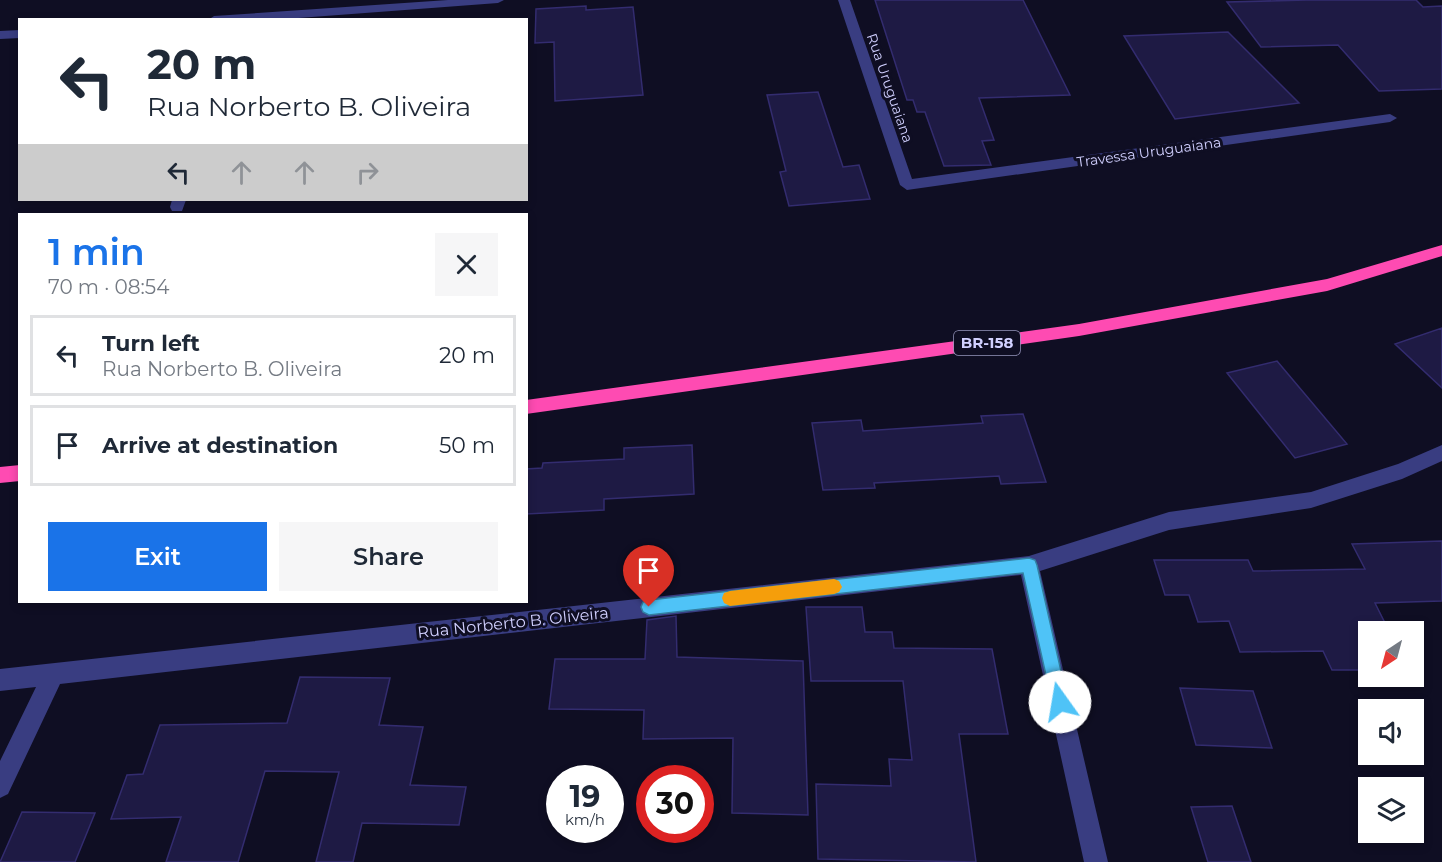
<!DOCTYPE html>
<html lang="en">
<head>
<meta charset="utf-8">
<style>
  body { margin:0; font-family:Montserrat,sans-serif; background:#f6f6f7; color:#1f2937; height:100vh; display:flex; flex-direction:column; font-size:22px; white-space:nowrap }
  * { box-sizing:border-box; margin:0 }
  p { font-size:20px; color:#747a83 }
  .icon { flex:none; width:33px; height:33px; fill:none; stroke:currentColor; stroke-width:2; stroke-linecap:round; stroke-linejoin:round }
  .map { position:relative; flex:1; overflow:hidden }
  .drawer { position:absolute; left:18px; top:213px; width:510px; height:390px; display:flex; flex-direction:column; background:#fff; border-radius:0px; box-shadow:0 3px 9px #0003 }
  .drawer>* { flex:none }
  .hud { position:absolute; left:18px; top:18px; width:510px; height:183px; border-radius:0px; box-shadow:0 3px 9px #0003; background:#fff; color:#1f2937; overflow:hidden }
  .needle { width:39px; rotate:216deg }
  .buttons { position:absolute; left:1358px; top:621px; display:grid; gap:12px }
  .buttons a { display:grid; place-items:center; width:66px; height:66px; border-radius:0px; background:#fff; box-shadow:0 3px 9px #0003; font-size:30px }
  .speed { position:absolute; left:546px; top:765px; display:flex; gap:12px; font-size:30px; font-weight:700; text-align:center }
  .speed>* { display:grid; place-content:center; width:78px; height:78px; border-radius:50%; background:#fff; box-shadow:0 3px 9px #0003; line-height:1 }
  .speed small { font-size:15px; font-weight:400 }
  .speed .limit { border:9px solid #d22; background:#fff; color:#111 }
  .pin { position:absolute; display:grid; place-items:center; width:51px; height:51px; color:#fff; margin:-62px -26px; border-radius:50% 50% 50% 0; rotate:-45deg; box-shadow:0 0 6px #0007 }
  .pin .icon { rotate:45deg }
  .me { position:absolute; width:66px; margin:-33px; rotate:347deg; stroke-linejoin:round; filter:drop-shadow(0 0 4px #0008) }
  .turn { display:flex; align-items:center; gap:21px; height:126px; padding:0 30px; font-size:27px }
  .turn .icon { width:78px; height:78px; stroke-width:2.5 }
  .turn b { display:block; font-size:42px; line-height:51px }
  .lanes { display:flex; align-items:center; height:57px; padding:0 30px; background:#0003; justify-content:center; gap:30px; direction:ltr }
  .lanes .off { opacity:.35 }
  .round { display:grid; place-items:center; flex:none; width:63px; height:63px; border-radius:0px; background:#f6f6f7 }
  .headline { display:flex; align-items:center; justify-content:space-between; height:102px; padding:0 30px }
  h1 { font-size:36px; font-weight:600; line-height:45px; color:#1a73e8 }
  .button { display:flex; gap:12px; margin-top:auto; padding:12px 30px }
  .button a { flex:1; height:69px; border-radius:0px; background:#1a73e8; color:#fff; font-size:24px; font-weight:600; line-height:69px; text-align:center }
  .button a+a { background:#f6f6f7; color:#1f2937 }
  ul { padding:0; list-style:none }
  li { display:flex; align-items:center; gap:18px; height:81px; margin:0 12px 9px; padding:0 18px; border:3px solid #e0e1e3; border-radius:0px }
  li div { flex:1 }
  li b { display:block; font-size:22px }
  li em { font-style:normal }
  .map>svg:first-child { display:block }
  .building { fill:#1e1a44; stroke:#332c6f; stroke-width:1.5 }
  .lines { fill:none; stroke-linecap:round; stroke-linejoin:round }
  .street { fill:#393d81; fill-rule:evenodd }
  .highway { fill:#fe4bb2; fill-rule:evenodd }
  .route { fill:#4fc3f7; stroke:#337fa1; stroke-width:1.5 }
  .slow { fill:#f59e0b }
  .labels { text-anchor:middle; stroke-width:6; stroke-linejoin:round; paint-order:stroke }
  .far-street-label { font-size:14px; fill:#d1d0ff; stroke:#0f0e23 }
  .shield { fill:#0f0e23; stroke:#9796bd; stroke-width:1.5 }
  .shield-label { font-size:15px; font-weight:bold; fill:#d1d0ff }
  .street-label { font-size:16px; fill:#d1d0ff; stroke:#0f0e23 }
</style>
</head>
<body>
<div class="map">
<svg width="1442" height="862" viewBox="0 0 1442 862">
  <rect width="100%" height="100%" fill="#0f0e23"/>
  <path class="building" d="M 875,0 L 1023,0 L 1070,95 L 979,98 L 994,140 L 982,141 L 991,165 L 944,166 L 925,112 L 917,112 L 913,100 L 907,100 Z
    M 1307,0 L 1416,0 L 1423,7 L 1442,6 L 1442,89 L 1379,91 L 1338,45 L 1261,47 L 1227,2 Z
    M 586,6 L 586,10 L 633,7 L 643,95 L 555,101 L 554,42 L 535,43 L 536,9 Z
    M 1228,32 L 1299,103 L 1175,119 L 1124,36 Z
    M 818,92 L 843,167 L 859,165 L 870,199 L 789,206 L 780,172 L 786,171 L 767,95 Z
    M 1442,328 L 1442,388 L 1395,344 Z
    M 1277,361 L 1347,444 L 1295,458 L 1227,373 Z
    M 1023,414 L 1046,482 L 1001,484 L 999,476 L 874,483 L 875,488 L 823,490 L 812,423 L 861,420 L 863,431 L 983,423 L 981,416 Z
    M 692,445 L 694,494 L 604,499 L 604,510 L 526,514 L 526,469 L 542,468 L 543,463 L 624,459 L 624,448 Z
    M 1442,541 L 1442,601 L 1375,603 L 1386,625 L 1368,625 L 1368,670 L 1332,670 L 1323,651 L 1240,652 L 1229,621 L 1198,622 L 1189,595 L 1165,595 L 1154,560 L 1248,560 L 1253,571 L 1365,569 L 1352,544 Z
    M 806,607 L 862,607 L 865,632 L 892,632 L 894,648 L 992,649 L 1008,734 L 959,734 L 976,862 L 818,859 L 816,784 L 891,786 L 889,759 L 912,760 L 903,681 L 811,681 Z
    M 676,616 L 677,657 L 803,661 L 808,815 L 732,813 L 733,738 L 643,739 L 644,710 L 549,709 L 555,659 L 645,659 L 647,620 Z
    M 300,677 L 390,678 L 379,725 L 423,727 L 410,785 L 466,787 L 459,825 L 362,823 L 353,862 L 316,862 L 339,772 L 265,771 L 238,862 L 166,862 L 181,817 L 111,819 L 127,775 L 143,774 L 160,725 L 287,723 Z
    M 1180,688 L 1253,691 L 1272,748 L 1196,745 Z
    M 1232,806 L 1251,862 L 1208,862 L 1191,807 Z
    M 22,812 L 95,813 L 75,862 L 0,862 Z"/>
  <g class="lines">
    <path class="street" d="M 448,0 L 504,0 L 498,3 L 272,20 L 208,20 L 214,16 Z
      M 838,0 L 850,0 L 912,179 L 1390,114 L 1397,118 L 1390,122 L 907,190 L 900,185 Z
      M 20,30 L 20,38 L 0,39 L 0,31 Z
      M 172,200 L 186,200 L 182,211 L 172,211 L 170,207 Z
      M 1442,445 L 1442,461 L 1402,479 L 1311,508 L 1169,530 L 1040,571 L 1108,862 L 1084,862 L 1021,575 L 60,684 L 8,794 L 0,798 L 0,761 L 36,687 L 0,691 L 0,669 L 1029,556 L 1169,512 L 1311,492 L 1398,464 Z"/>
    <path class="highway" d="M 1442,245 L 1442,256 L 1327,291 L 1079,336 L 526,414 L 526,400 L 1079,324 L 1327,279 Z
      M 20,465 L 20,481 L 0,483 L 0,467 Z"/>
  </g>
  <path class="route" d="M 1029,558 L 1035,560 L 1037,565 L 1068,702 L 1066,708 L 1060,710 L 1054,708 L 1052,702 L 1023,573 L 649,615 L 643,612 L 641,607 L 643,602 L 649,600 Z"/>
  <path class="slow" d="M 834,579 L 839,581 L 842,587 L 839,592 L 834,594 L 730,606 L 724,603 L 722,598 L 724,593 L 730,591 Z"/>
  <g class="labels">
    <g class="far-street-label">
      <text transform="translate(890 88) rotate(71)" y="5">Rua Uruguaiana</text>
      <text transform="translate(1149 152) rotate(-8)" y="5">Travessa Uruguaiana</text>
    </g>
    <rect class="shield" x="954" y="331" width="66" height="24" rx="4.5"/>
    <g class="shield-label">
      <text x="987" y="348">BR-158</text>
    </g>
    <g class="street-label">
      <text transform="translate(513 622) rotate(-6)" y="6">Rua Norberto B. Oliveira</text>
    </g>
  </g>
</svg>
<div class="buttons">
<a><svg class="needle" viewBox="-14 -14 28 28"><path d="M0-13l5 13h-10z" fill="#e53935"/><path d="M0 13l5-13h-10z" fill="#747a83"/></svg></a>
<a><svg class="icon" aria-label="sound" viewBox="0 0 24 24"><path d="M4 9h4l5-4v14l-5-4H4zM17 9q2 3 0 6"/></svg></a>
<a><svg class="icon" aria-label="layers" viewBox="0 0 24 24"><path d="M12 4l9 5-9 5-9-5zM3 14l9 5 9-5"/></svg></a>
</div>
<div class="speed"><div>19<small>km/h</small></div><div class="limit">30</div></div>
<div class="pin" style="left:649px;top:607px;background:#d93025"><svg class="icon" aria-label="arrive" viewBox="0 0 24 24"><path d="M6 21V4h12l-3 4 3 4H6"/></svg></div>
<svg class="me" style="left:1060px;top:702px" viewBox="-20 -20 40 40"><circle r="19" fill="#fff"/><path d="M0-13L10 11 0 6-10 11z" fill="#4fc3f7"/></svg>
<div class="hud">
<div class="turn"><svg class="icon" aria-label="left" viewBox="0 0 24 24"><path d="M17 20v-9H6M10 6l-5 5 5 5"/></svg><div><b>20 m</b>Rua Norberto B. Oliveira</div></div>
<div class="lanes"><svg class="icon" aria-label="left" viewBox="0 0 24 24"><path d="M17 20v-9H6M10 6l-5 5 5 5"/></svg><svg class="icon off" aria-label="ahead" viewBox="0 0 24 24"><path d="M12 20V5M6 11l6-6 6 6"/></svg><svg class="icon off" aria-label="ahead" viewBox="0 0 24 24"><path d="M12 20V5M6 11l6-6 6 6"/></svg><svg class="icon off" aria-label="right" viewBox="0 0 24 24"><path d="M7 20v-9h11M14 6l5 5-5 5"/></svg></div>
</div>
<section class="drawer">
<div class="headline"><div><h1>1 min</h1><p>70 m · 08:54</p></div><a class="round"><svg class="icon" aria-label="close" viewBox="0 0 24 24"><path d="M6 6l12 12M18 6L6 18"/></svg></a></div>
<ul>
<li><svg class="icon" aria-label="left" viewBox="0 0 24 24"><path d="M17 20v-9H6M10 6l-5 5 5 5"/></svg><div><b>Turn left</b><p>Rua Norberto B. Oliveira</p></div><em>20 m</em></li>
<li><svg class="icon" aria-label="arrive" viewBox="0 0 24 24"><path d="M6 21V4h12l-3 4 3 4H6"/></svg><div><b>Arrive at destination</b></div><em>50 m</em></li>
</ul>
<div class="button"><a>Exit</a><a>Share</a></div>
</section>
</div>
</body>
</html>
